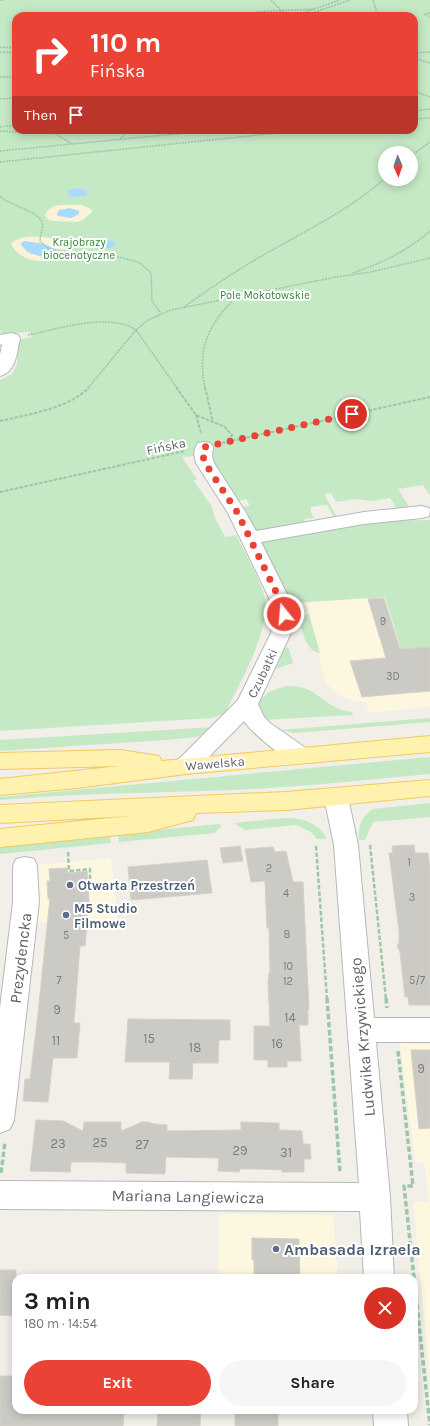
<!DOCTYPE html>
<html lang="en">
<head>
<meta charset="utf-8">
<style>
  body { margin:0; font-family:Karla,sans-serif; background:#f6f6f6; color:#202124; height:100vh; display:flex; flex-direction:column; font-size:15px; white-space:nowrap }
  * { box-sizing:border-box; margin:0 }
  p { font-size:13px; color:#757577 }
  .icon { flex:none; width:22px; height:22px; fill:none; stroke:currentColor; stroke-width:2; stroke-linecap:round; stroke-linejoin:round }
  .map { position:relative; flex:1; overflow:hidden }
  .panel { position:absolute; left:12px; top:1274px; width:406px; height:140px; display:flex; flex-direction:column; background:#fff; border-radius:12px; box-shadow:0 2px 10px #0003 }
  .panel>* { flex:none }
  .hud { position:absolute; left:12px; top:12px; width:406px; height:122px; border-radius:12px; box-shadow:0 2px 10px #0003; background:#ea4335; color:#fff; overflow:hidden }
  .needle { width:26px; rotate:178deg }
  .controls { position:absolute; left:378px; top:146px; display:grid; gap:8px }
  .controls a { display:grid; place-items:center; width:40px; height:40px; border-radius:50%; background:#fff; box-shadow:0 2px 10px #0003; font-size:20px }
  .pin { position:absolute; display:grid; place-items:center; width:34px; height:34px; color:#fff; margin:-17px; border:2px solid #fff; border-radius:50%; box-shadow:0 1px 4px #0007 }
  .me { position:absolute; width:44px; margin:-22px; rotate:343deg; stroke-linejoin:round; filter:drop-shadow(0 0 3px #0008) }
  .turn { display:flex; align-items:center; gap:14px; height:84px; padding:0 12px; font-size:18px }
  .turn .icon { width:52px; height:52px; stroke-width:2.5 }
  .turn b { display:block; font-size:28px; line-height:34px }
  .then { display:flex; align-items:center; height:38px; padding:0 12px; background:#0003; gap:8px; font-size:15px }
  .round { display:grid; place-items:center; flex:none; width:42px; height:42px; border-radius:21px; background:#f6f6f6 }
  .head { display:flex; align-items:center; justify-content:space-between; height:68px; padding:0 12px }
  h1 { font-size:24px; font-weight:700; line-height:30px }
  .button { display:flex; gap:8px; margin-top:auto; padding:8px 12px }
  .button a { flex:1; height:46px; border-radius:24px; background:#ea4335; color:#fff; font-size:16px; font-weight:700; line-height:46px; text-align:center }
  .button a+a { background:#f6f6f6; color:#202124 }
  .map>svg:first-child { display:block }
  .commercial { fill:#fef7e0 }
  .green { fill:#c5e8c5; fill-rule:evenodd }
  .sand { fill:#fbf3d9; fill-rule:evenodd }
  .water { fill:#aadaff }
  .building { fill:#cccac5; stroke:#d6d1c6 }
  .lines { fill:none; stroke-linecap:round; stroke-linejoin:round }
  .minor-casing { stroke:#b5b8bc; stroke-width:2 }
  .major-casing { stroke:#f2c960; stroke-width:2 }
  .path-far3 { stroke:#9cc7a9; stroke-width:1.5; stroke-dasharray:2 1; stroke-linecap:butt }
  .path-far2 { stroke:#9cc7a9; stroke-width:2; stroke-dasharray:3.5 1.5; stroke-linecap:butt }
  .path-far1 { stroke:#9cc7a9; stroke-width:2.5; stroke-dasharray:4.5 2; stroke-linecap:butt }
  .path { stroke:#9cc7a9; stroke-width:3.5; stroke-dasharray:5.5 2.5; stroke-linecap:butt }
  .minor { fill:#fff; fill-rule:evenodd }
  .major { fill:#fff2af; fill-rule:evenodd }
  .route { stroke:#ea4335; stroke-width:7; stroke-dasharray:0 12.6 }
  .service-dot { fill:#5c6f8a; stroke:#fff; stroke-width:1.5 }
  .labels { text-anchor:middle; stroke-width:4; stroke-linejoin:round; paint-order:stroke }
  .far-park-label { font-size:11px; fill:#348238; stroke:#fff }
  .number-label { font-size:11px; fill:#7a7d7f }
  .street-label { font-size:13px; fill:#5f6368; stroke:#fff }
  .service-label { font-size:13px; font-weight:bold; fill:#4e5e75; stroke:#fff; text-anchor:start }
  .near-number-label { font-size:13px; fill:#7a7d7f }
  .near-street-label { font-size:16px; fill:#5f6368; stroke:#fff }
  .near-service-label { font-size:16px; font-weight:bold; fill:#4e5e75; stroke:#fff; text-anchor:start }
</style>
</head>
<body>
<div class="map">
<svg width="430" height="1426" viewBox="0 0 430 1426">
  <rect width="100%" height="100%" fill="#f1efe8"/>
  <path class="commercial" d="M 385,597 L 401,649 L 430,647 L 430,707 L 369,713 L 366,702 L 350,700 L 337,694 L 325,682 L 306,602 Z
    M 111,858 L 118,923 L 35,923 L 36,865 Z
    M 399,1035 L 430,1036 L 430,1377 L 413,1202 L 429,1202 L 424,1163 L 415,1162 Z
    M 219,1214 L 333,1215 L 338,1278 L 218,1278 Z"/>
  <path class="green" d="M 0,0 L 430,0 L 430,495 L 423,485 L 398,489 L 409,507 L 397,509 L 390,498 L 372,501 L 356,499 L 336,502 L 331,493 L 324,494 L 338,519 L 336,520 L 327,505 L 311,507 L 311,512 L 314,518 L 305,519 L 302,527 L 257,535 L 242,507 L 250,505 L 246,499 L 239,501 L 211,458 L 213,455 L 182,457 L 197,479 L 194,481 L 212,507 L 214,516 L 225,537 L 236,535 C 245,553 256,572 263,591 C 275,625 239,683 225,714 L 211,718 L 0,731 L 0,380 L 12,374 L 17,364 L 17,340 L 32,337 L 29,332 L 1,334 L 0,330 ZM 16,16 L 414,16 L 414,130 L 16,130 ZM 385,153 L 411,153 L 411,179 L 385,179 Z
    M 430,520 L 430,647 L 401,649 L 385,597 L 291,603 L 263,551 L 262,543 L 264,540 L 377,521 Z
    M 309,614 L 320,653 C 306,652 302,630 298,618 Z
    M 285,647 L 289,649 L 293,663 L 276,669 Z
    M 286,686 C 313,685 315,697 337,708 C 341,711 347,711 352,712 L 353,715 L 262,720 L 259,712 L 260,700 L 269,692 Z
    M 430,718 L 430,722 L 294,733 L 280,730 Z
    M 215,727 L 207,733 L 197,737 L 165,740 L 0,751 L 0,740 Z
    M 430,757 L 430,774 C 365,780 299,787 233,790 C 156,793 78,793 0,800 L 0,797 Z
    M 430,803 L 430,817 L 373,822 L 365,840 L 359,840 C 358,826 361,817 373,809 Z
    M 285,818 C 303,818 318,822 327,839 L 317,839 L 311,832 L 296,825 L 245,830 L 234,823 Z
    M 219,824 L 222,825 L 215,833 L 119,842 L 118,834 Z
    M 110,835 L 111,843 L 0,854 L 0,845 Z"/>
  <path class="sand" d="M 60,205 L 82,205 L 91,209 L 92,212 L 83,220 L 77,222 L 55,221 L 49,220 L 45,216 C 47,208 53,206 60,205 Z
    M 45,237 L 58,240 L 63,247 L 67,250 L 67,253 C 51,266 21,264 11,244 C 18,235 35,237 45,237 ZM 24,241 L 44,244 L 56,252 L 31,254 L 25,250 Z"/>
  <path class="water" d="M 78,188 L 87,190 L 87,195 L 78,197 L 69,196 L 68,190 Z
    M 70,208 L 79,211 L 79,214 L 71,218 L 58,216 L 57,214 L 59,210 Z
    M 107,239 L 114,242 L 115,246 C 108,249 96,249 91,242 L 95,240 Z
    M 24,241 L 44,244 L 55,249 L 56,252 C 47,262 28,254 21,245 L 21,243 Z"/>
  <path class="building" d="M 384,598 L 400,649 L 430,647 L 430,691 L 362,697 L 350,661 L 386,658 L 368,599 Z
    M 414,845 L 415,853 L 428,853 L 430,870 L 430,1005 L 409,1005 L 408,997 L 405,997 L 400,952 L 397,946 L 399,942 L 399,931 L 389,853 L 393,853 L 392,846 Z
    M 240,846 L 243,861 L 223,863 L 220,848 Z
    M 273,847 L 275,852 L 286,851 L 293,882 L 303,882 L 309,1009 L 308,1009 L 308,1025 L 299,1025 L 301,1061 L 287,1061 L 287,1067 L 268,1067 L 268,1060 L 254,1060 L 254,1026 L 270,1026 L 268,982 L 269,973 L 270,973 L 269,928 L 267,928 L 265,881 L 251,882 L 245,849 Z
    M 207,860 L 212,893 L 131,900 L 128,867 Z
    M 67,868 L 68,873 L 87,871 L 88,883 L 89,901 L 85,946 L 80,946 L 74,1023 L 80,1023 L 77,1058 L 53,1058 L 48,1102 L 23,1101 L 25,1079 L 30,1079 L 37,1023 L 50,898 L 48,899 L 47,881 L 50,881 L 49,869 Z
    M 128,1019 L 230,1020 L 230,1040 L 219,1040 L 218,1063 L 193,1063 L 192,1079 L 169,1079 L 170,1062 L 125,1062 Z
    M 411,1050 L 430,1050 L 430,1128 L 419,1129 Z
    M 36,1120 L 63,1121 L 83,1131 L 84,1122 L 121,1122 L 121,1131 L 142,1122 L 148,1122 L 154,1124 L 167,1125 L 167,1131 L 241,1130 L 241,1122 L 279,1123 L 279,1130 L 302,1131 L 303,1144 L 310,1144 L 311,1159 L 304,1159 L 304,1172 L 282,1172 L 282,1170 L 261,1169 L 240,1169 L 239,1172 L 218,1171 L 219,1158 L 166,1157 L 165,1174 L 126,1173 L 126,1163 L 100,1162 L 71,1162 L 70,1172 L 30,1171 Z
    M 252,1238 L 299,1239 L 300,1278 L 254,1278 L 254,1260 L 252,1260 Z
    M 0,1270 L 16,1270 L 16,1316 L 0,1315 Z
    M 0,1376 L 16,1376 L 16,1410 L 124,1410 L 123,1426 L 0,1426 Z
    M 158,1410 L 201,1410 L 200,1426 L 157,1426 Z
    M 235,1410 L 278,1410 L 278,1426 L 235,1426 Z"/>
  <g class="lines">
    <g class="minor-casing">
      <path id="minor" d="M 12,333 L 18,335 L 20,338 C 17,352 16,372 0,376 L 0,355 L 2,344 L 0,345 L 0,335 Z
        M 204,442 L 210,443 L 213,447 L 212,456 L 214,463 L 246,513 L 256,531 L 364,512 L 422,506 L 429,508 L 430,510 L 429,516 L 422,518 L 364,524 L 261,542 L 291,602 L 293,618 L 291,633 L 258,704 L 264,717 L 270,723 L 307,749 L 310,755 L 307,761 C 304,762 301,763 298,763 C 285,761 251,732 244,721 L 194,772 L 186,774 L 178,772 L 175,766 L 178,760 L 238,700 L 271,633 L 273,618 L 271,602 L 228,513 L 196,463 C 194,456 193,450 198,443 Z
        M 336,788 L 344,791 L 348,797 L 358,845 L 374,1018 L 430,1018 L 430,1042 L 376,1042 L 390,1197 L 394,1278 L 364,1278 L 360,1211 L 0,1209 L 0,1181 L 359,1183 L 334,845 L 324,797 L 328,791 Z
        M 25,857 L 34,859 L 37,866 L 39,902 L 14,1120 L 10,1129 L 0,1133 L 0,1008 L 13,902 L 13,866 L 16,859 Z
        M 373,1410 L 407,1410 L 408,1426 L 374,1426 Z"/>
    </g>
    <g class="major-casing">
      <path id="major" d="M 430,736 L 430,752 L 186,774 L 77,788 L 0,795 L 0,779 L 120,766 L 0,769 L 0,753 L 120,750 L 159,756 L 162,761 Z
        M 430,780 L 430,796 L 286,810 L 196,813 L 193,820 L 148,832 L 0,847 L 0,829 L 130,816 L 0,823 L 0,805 L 286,792 Z"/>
    </g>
    <path class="path-far3" d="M 0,0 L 4,0
      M 271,0 L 286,16
      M 373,0 L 378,16
      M 255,12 L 315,9
      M 317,12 L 323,16
      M 430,13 L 424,14 L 430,17
      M 294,16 L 340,0
      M 303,16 L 350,0
      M 0,47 L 16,48
      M 0,52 L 16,53
      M 414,53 L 430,52
      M 414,58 L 430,63
      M 0,77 L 16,77
      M 414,91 L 430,97
      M 0,99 L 16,98
      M 414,111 L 430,109
      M 414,119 L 430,118
      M 0,127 L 16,125
      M 49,130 L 72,144
      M 0,131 L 33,133 L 52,132
      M 120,139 L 129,130
      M 0,151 L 217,130
      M 411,156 L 430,142
      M 0,162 L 306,130
      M 0,196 C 10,206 37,210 42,222 C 44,228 40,235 40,241 L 49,249 L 124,258 L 140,263 L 151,273 L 152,301 L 161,313
      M 353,273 C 382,263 407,251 430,231
      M 184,307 C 213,286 243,266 274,249 C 313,227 352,208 385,178
      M 28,335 C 58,329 109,312 136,330 L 177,388
      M 88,388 L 136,330 L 148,320 L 171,310 L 336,277 L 371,272 L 430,258
      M 205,388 C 197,348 208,325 236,297"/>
    <path class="path-far2" d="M 176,387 L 196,415 L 225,427 L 232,435 L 227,441
      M 205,387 L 213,422
      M 196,415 L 201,433
      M 0,421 C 26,415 71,408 89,387
      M 222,443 L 430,397
      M 0,492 L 185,451"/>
    <path class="path-far1" d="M 370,845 L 386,999
      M 316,846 L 327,999
      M 68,852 L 69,871 L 90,869 L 90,883 L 88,883"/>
    <path class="path" d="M 327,998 L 340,1173
      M 386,998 L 387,1008
      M 398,1051 L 413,1186 L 404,1186 L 430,1425
      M 1,1173 L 5,1142"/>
    <use href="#minor" class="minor"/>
    <use href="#major" class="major"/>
  </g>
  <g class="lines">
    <path class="route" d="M 284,614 L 281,602 L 237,512 L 205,463 L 203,456 L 204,447 L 352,414"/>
  </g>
  <g class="service-dot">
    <circle cx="70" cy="885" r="4"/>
    <circle cx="66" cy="915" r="4"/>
    <circle cx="276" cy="1249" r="4"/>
  </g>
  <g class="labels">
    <g class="far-park-label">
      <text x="79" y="246">Krajobrazy<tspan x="79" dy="13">biocenotyczne</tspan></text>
      <text x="265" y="299">Pole Mokotowskie</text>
    </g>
    <g class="number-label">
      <text x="383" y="625">9</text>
      <text x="393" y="680">3D</text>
      <text x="409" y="866">1</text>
      <text x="269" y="872">2</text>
      <text x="286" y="897">4</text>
      <text x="412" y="901">3</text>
      <text x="287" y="938">8</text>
      <text x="66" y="939">5</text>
      <text x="288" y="970">10</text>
      <text x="59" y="984">7</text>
      <text x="417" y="984">5/7</text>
      <text x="288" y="985">12</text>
    </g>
    <g class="street-label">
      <text transform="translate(166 446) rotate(-12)" y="5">Fińska</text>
      <text transform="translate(262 673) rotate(-65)" y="5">Czubatki</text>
      <text transform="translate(215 763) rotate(-5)" y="5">Wawelska</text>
    </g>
    <g class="service-label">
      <text x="78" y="890">Otwarta Przestrzeń</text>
      <text x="74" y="913">M5 Studio<tspan x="74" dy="15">Filmowe</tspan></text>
    </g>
    <g class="near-number-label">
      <text x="57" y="1014">9</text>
      <text x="290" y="1022">14</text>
      <text x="149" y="1043">15</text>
      <text x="56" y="1045">11</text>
      <text x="277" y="1048">16</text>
      <text x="195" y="1052">18</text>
      <text x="421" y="1073">9</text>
      <text x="100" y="1147">25</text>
      <text x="58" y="1148">23</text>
      <text x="142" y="1149">27</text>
      <text x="240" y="1155">29</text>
      <text x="286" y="1157">31</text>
    </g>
    <g class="near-street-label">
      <text transform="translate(20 958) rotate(-83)" y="6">Prezydencka</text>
      <text transform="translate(362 1037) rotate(-95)" y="6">Ludwika Krzywickiego</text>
      <text transform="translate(188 1196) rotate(1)" y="6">Mariana Langiewicza</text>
    </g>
    <g class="near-service-label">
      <text x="284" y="1255">Ambasada Izraela</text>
    </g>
  </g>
</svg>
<div class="controls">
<a><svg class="needle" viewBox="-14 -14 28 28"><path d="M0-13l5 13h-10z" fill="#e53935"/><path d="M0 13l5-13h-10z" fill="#757577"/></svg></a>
</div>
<div class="pin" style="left:352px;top:414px;background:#d93025"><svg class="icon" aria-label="arrive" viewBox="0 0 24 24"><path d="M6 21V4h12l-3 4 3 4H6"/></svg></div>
<svg class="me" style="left:284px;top:614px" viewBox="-20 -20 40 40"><circle r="17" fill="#ea4335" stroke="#fff" stroke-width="3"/><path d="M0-11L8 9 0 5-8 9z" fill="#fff"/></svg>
<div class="hud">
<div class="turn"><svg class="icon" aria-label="right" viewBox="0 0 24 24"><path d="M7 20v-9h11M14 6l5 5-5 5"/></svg><div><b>110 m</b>Fińska</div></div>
<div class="then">Then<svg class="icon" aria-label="arrive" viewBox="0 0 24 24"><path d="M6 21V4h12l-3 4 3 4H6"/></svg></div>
</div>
<section class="panel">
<div class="head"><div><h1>3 min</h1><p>180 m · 14:54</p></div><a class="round" style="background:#d93025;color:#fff"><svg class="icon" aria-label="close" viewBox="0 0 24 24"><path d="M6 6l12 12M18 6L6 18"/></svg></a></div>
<div class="button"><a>Exit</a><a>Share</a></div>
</section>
</div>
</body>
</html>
